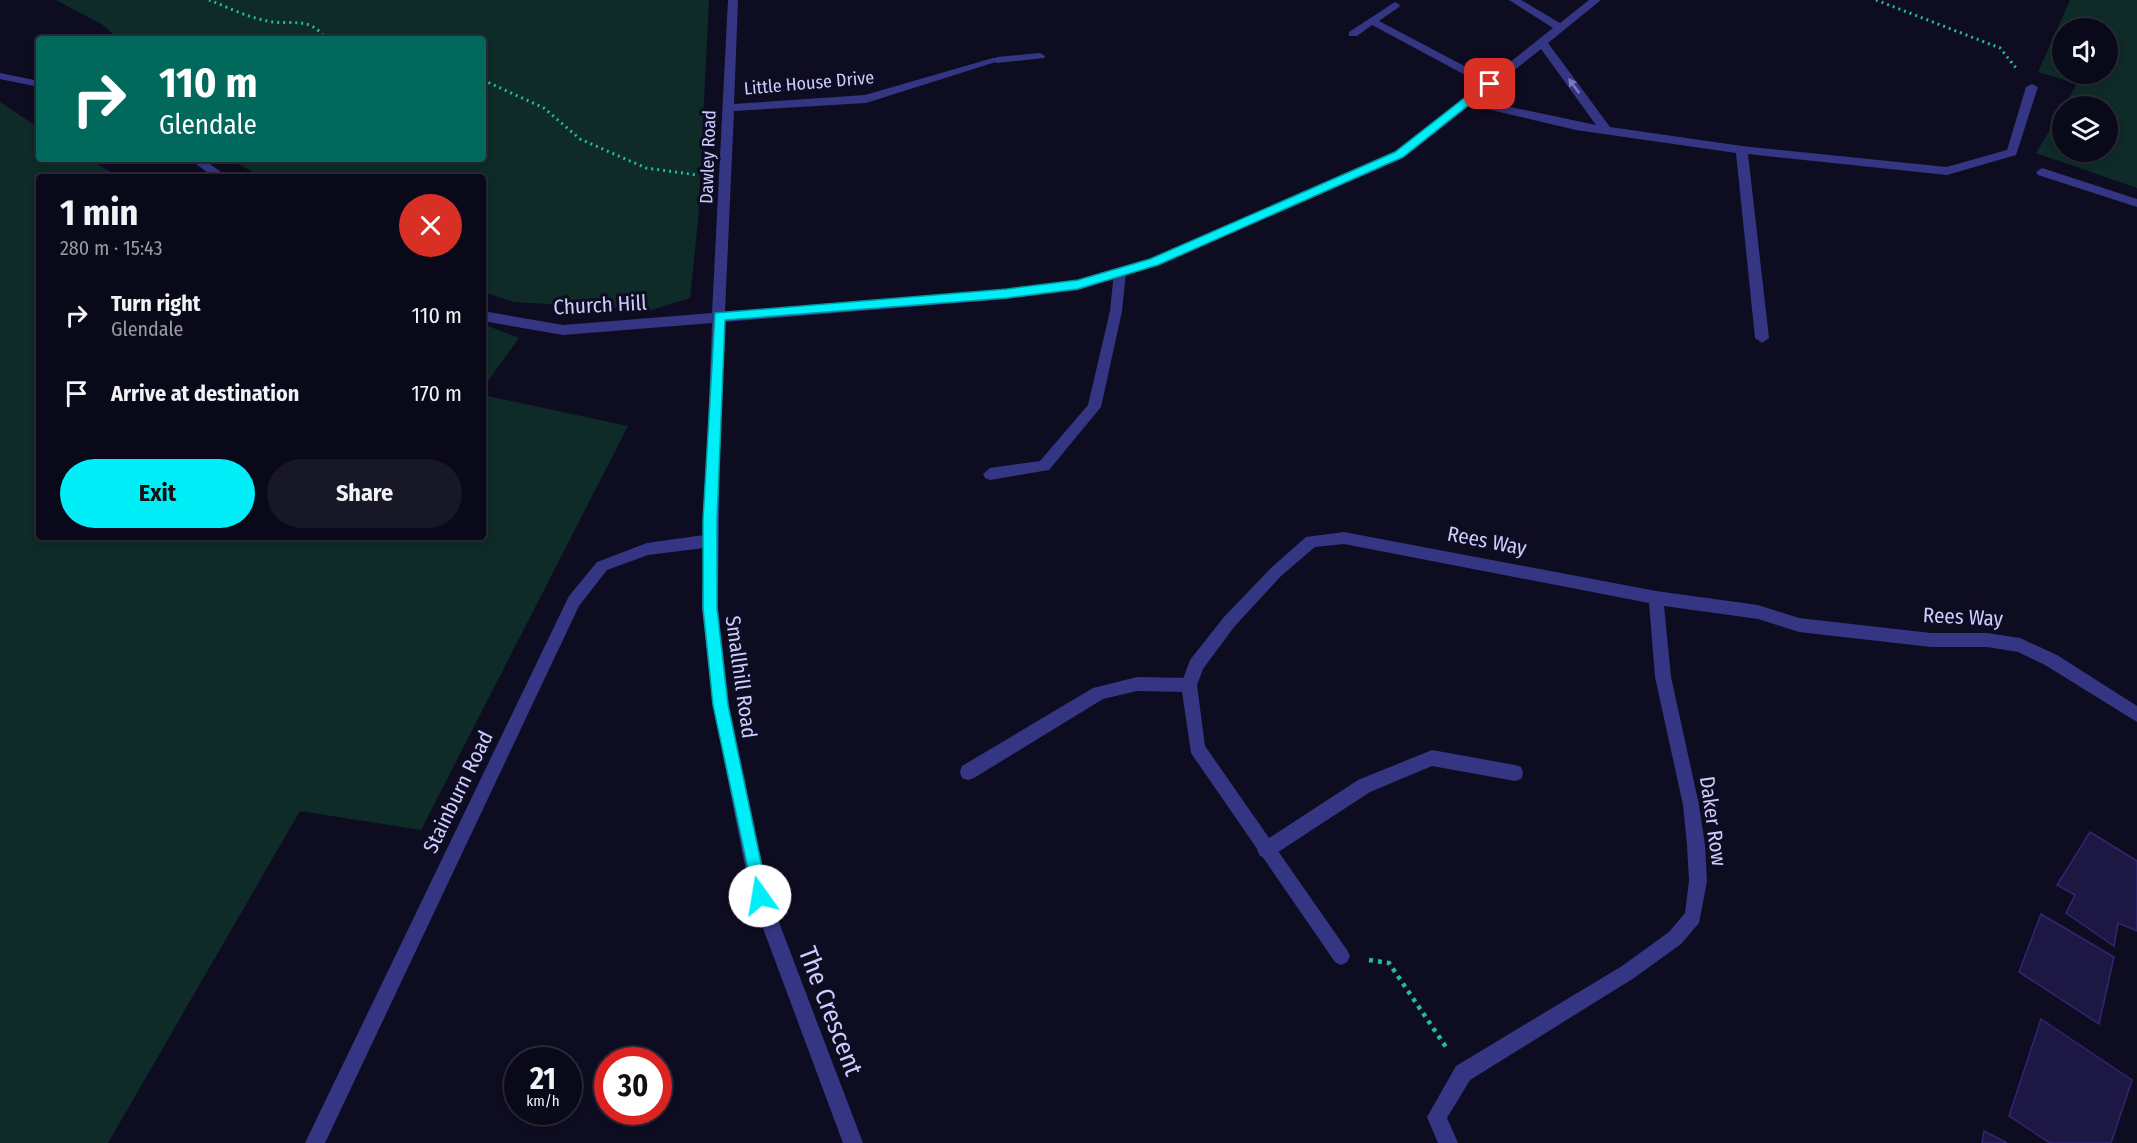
<!DOCTYPE html>
<html lang="en">
<head>
<meta charset="utf-8">
<style>
  body { margin:0; font-family:"Fira Sans Condensed",sans-serif; background:#181726; color:#f1f3f6; height:100vh; display:flex; flex-direction:column; font-size:22px; white-space:nowrap }
  * { box-sizing:border-box; margin:0 }
  p { font-size:20px; color:#999aa2 }
  .icon { flex:none; width:33px; height:33px; fill:none; stroke:currentColor; stroke-width:2; stroke-linecap:round; stroke-linejoin:round }
  .map { position:relative; flex:1; overflow:hidden }
  .panel { position:absolute; left:36px; top:174px; width:450px; height:366px; display:flex; flex-direction:column; background:#0a0919; border-radius:6px; box-shadow:0 3px 9px #0003,0 0 0 2px #2a2a38 }
  .panel>* { flex:none }
  .top-card { position:absolute; left:36px; top:36px; width:450px; height:126px; border-radius:6px; box-shadow:0 3px 9px #0003,0 0 0 2px #2a2a38; background:#00695c; color:#fff; overflow:hidden }
  .controls { position:absolute; left:2052px; top:18px; display:grid; gap:12px }
  .controls a { display:grid; place-items:center; width:66px; height:66px; border-radius:50%; background:#0a0919; box-shadow:0 3px 9px #0003,0 0 0 2px #2a2a38; font-size:30px }
  .speed { position:absolute; left:504px; top:1047px; display:flex; gap:12px; font-size:30px; font-weight:700; text-align:center }
  .speed>* { display:grid; place-content:center; width:78px; height:78px; border-radius:50%; background:#0a0919; box-shadow:0 3px 9px #0003,0 0 0 2px #2a2a38; line-height:1 }
  .speed small { font-size:15px; font-weight:400 }
  .speed .limit { border:9px solid #d22; background:#fff; color:#111 }
  .pin { position:absolute; display:grid; place-items:center; width:51px; height:51px; color:#fff; margin:-26px; border-radius:12px; box-shadow:0 3px 9px #0006 }
  .me { position:absolute; width:66px; margin:-33px; rotate:347deg; stroke-linejoin:round; filter:drop-shadow(0 0 4px #0008) }
  .turn { display:flex; align-items:center; gap:21px; height:126px; padding:0 24px; font-size:27px }
  .turn .icon { width:78px; height:78px; stroke-width:2.5 }
  .turn b { display:block; font-size:42px; line-height:51px }
  .round { display:grid; place-items:center; flex:none; width:63px; height:63px; border-radius:32px; background:#181726 }
  .head { display:flex; align-items:center; justify-content:space-between; height:102px; padding:0 24px }
  h1 { font-size:36px; font-weight:700; line-height:45px }
  .primary-button { display:flex; gap:12px; margin-top:auto; padding:12px 24px }
  .primary-button a { flex:1; height:69px; border-radius:36px; background:#00eef7; color:#111; font-size:24px; font-weight:700; line-height:69px; text-align:center }
  .primary-button a+a { background:#181726; color:#f1f3f6 }
  ul { padding:0; list-style:none }
  li { display:flex; align-items:center; gap:18px; height:78px; padding:0 24px }
  li div { flex:1 }
  li b { display:block; font-size:22px }
  li em { font-style:normal }
  .map>svg:first-child { display:block }
  .green { fill:#0e2b28; fill-rule:evenodd }
  .building { fill:#1d1743; stroke:#312770; stroke-width:1.5 }
  .lines { fill:none; stroke-linecap:round; stroke-linejoin:round }
  .path-far1 { stroke:#26b8a6; stroke-width:3; stroke-dasharray:2 4; stroke-linecap:butt }
  .path { stroke:#26b8a6; stroke-width:4.5; stroke-dasharray:4 5; stroke-linecap:butt }
  .lane { fill:#343683; fill-rule:evenodd }
  .street { fill:#343683; fill-rule:evenodd }
  .oneway { fill:#797abb }
  .route { fill:#00eef7; stroke:#009ba1; stroke-width:1.5 }
  .labels { text-anchor:middle; stroke-width:6; stroke-linejoin:round; paint-order:stroke }
  .far-street-label { font-size:18px; fill:#ceccff; stroke:#0e0c21 }
  .street-label { font-size:21px; fill:#ceccff; stroke:#0e0c21 }
  .near-street-label { font-size:26px; fill:#ceccff; stroke:#0e0c21 }
</style>
</head>
<body>
<div class="map">
<svg width="2137" height="1143" viewBox="0 0 2137 1143">
  <rect width="100%" height="100%" fill="#0e0c21"/>
  <path class="green" d="M 56,0 L 709,0 L 698,222 L 690,298 L 651,310 L 514,302 L 483,292 L 483,177 L 261,177 L 230,159 L 483,159 L 483,39 L 118,39 L 103,25 Z
    M 2070,0 L 2137,0 L 2137,188 L 2036,153 L 2062,109 L 2062,152 L 2108,152 L 2108,106 L 2064,106 L 2077,84 L 2038,72 ZM 2108,28 L 2108,74 L 2062,74 L 2062,28 Z
    M 0,102 L 39,128 L 39,159 L 89,159 L 119,177 L 39,177 L 39,537 L 483,537 L 483,395 L 628,426 L 421,830 L 300,811 L 108,1143 L 0,1143 Z
    M 483,324 L 519,338 L 483,388 Z"/>
  <path class="building" d="M 2090,832 L 2137,861 L 2137,931 L 2118,923 L 2114,946 L 2066,913 L 2075,895 L 2057,885 Z
    M 2041,914 L 2114,957 L 2099,1024 L 2019,972 Z
    M 2041,1019 L 2132,1080 L 2111,1143 L 2050,1143 L 2009,1116 Z
    M 1984,1131 L 2007,1143 L 1982,1143 Z"/>
  <g class="lines">
    <path class="path-far1" d="M 209,0 C 227,7 247,17 267,21 C 291,26 309,15 326,39
      M 1876,0 L 2000,48 L 2016,68
      M 483,80 L 544,108 L 580,139 L 646,168 L 697,175"/>
    <path class="path" d="M 1369,960 L 1389,963 L 1446,1047"/>
    <path class="lane" d="M 1040,53 L 1045,56 L 1044,58 L 997,63 L 992,60 L 997,57 Z
      M 2032,84 L 2038,87 L 2016,155 L 1947,175 L 1943,174 L 1943,168 L 2007,150 L 2026,87 Z
      M 2042,168 L 2137,199 L 2137,207 L 2038,175 L 2036,172 Z
      M 1120,268 L 1126,272 L 1122,311 L 1101,407 L 1049,470 L 990,480 L 985,478 L 983,474 L 990,468 L 1040,461 L 1088,405 L 1110,311 L 1114,272 Z
      M 1137,677 L 1189,678 L 1195,680 L 1197,685 L 1195,690 L 1189,692 L 1137,691 L 1103,699 L 974,778 L 968,780 L 962,778 L 960,772 L 962,766 L 1093,688 Z
      M 1432,750 L 1515,765 L 1521,767 L 1523,773 L 1521,779 L 1515,781 L 1432,766 L 1370,792 L 1272,856 L 1266,858 L 1260,856 L 1257,850 L 1260,844 L 1358,780 Z"/>
    <path class="street" d="M 728,0 L 738,0 L 734,104 L 865,95 L 993,58 L 1001,58 L 1002,60 L 866,103 L 734,111 L 725,312 L 1007,289 L 1078,280 L 1150,259 L 1395,152 L 1482,84 L 1372,25 L 1357,36 L 1349,36 L 1349,32 L 1395,2 L 1400,5 L 1399,7 L 1379,21 L 1489,79 L 1553,28 L 1509,0 L 1521,0 L 1560,23 L 1589,0 L 1601,0 L 1548,43 L 1610,127 L 1742,146 L 1947,167 L 1953,171 L 1947,175 L 1748,154 L 1769,338 L 1762,343 L 1755,338 L 1736,153 L 1576,130 L 1470,105 L 1403,158 L 1158,265 L 1078,290 L 1007,299 L 725,322 L 720,435 L 718,608 L 729,705 L 769,896 L 863,1143 L 843,1143 L 751,896 L 713,705 L 702,608 L 704,548 L 648,555 L 607,570 L 579,606 L 325,1143 L 305,1143 L 569,596 L 597,562 L 647,543 L 704,535 L 712,323 L 563,335 L 483,321 L 483,311 L 563,325 L 712,313 ZM 1541,49 L 1596,125 L 1477,100 Z
      M 0,73 L 39,81 L 39,87 L 0,79 Z
      M 189,159 L 203,159 L 228,177 L 214,177 Z
      M 1344,532 L 1656,591 L 1758,605 L 1799,618 L 1931,633 L 1987,633 L 2020,638 L 2057,655 L 2137,706 L 2137,722 L 2045,665 L 2018,652 L 1987,647 L 1931,647 L 1799,632 L 1758,619 L 1664,606 L 1671,677 L 1699,805 L 1705,845 L 1707,881 L 1699,923 L 1681,944 L 1634,978 L 1470,1080 L 1447,1118 L 1458,1143 L 1438,1143 L 1427,1117 L 1456,1066 L 1622,966 L 1669,932 L 1685,913 L 1689,881 L 1687,845 L 1683,805 L 1655,677 L 1649,603 L 1344,544 L 1315,547 L 1281,576 L 1234,627 L 1203,669 L 1197,685 L 1205,746 L 1347,950 L 1350,956 L 1347,962 L 1341,965 L 1335,962 L 1191,753 L 1181,685 L 1190,660 L 1224,617 L 1271,568 L 1306,537 Z"/>
  </g>
  <defs><path id="oneway-solid" d="M-6-.8H1V-3.2L6.5 0L1 3.2V.8H-6Z" transform="scale(1.5)"/></defs>
  <use class="oneway" href="#oneway-solid" transform="translate(1574 86) rotate(-126)"/>
  <path class="route" d="M 1486,81 L 1495,84 L 1403,157 L 1158,265 L 1078,289 L 1007,298 L 725,320 L 717,520 L 717,608 L 728,705 L 768,896 L 766,902 L 760,904 L 755,902 L 713,705 L 703,608 L 703,520 L 715,313 L 1007,289 L 1078,280 L 1150,259 L 1395,152 Z"/>
  <g class="labels">
    <g class="far-street-label">
      <text transform="translate(809 83) rotate(-5)" y="6">Little House Drive</text>
      <text transform="translate(708 157) rotate(-88)" y="6">Dawley Road</text>
    </g>
    <g class="street-label">
      <text transform="translate(600 305) rotate(-3)" y="7">Church Hill</text>
      <text transform="translate(1487 541) rotate(11)" y="7">Rees Way</text>
      <text transform="translate(1963 617) rotate(3)" y="7">Rees Way</text>
      <text transform="translate(741 677) rotate(82)" y="7">Smallhill Road</text>
      <text transform="translate(458 792) rotate(-64)" y="7">Stainburn Road</text>
      <text transform="translate(1713 821) rotate(82)" y="7">Daker Row</text>
    </g>
    <g class="near-street-label">
      <text transform="translate(831 1011) rotate(69)" y="9">The Crescent</text>
    </g>
  </g>
</svg>
<div class="controls">
<a><svg class="icon" aria-label="sound" viewBox="0 0 24 24"><path d="M4 9h4l5-4v14l-5-4H4zM17 9q2 3 0 6"/></svg></a>
<a><svg class="icon" aria-label="layers" viewBox="0 0 24 24"><path d="M12 4l9 5-9 5-9-5zM3 14l9 5 9-5"/></svg></a>
</div>
<div class="speed"><div>21<small>km/h</small></div><div class="limit">30</div></div>
<div class="pin" style="left:1490px;top:84px;background:#d93025"><svg class="icon" aria-label="arrive" viewBox="0 0 24 24"><path d="M6 21V4h12l-3 4 3 4H6"/></svg></div>
<svg class="me" style="left:760px;top:896px" viewBox="-20 -20 40 40"><circle r="19" fill="#fff"/><path d="M0-13L10 11 0 6-10 11z" fill="#00eef7"/></svg>
<div class="top-card">
<div class="turn"><svg class="icon" aria-label="right" viewBox="0 0 24 24"><path d="M7 20v-9h11M14 6l5 5-5 5"/></svg><div><b>110 m</b>Glendale</div></div>
</div>
<section class="panel">
<div class="head"><div><h1>1 min</h1><p>280 m · 15:43</p></div><a class="round" style="background:#d93025;color:#fff"><svg class="icon" aria-label="close" viewBox="0 0 24 24"><path d="M6 6l12 12M18 6L6 18"/></svg></a></div>
<ul>
<li><svg class="icon" aria-label="right" viewBox="0 0 24 24"><path d="M7 20v-9h11M14 6l5 5-5 5"/></svg><div><b>Turn right</b><p>Glendale</p></div><em>110 m</em></li>
<li><svg class="icon" aria-label="arrive" viewBox="0 0 24 24"><path d="M6 21V4h12l-3 4 3 4H6"/></svg><div><b>Arrive at destination</b></div><em>170 m</em></li>
</ul>
<div class="primary-button"><a>Exit</a><a>Share</a></div>
</section>
</div>
</body>
</html>
